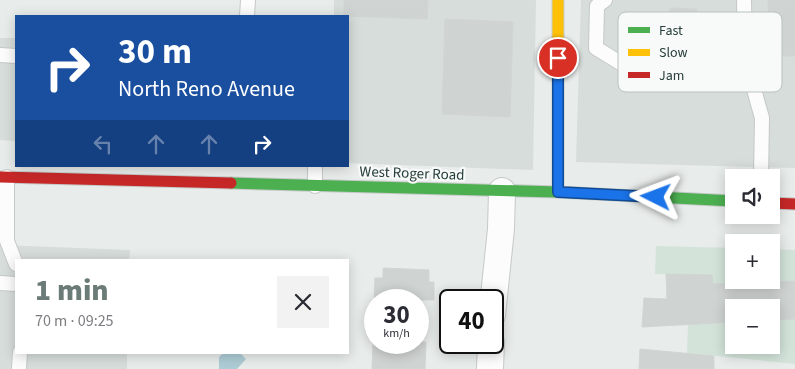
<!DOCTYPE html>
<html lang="en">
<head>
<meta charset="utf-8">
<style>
  body { margin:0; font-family:"Source Sans 3",sans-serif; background:#f2f2f3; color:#2b2b33; height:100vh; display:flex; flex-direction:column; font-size:19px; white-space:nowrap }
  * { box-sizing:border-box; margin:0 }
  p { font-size:16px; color:#7c7c81 }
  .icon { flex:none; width:28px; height:28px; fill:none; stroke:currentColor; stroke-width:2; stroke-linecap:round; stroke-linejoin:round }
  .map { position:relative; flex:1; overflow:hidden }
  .side { position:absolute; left:15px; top:259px; width:334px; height:95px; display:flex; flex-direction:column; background:#fff; border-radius:0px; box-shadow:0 2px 12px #0003 }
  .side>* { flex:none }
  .hud { position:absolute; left:15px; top:15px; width:334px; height:152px; border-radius:0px; box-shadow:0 2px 12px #0003; background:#1a4fa0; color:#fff; overflow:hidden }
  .tools { position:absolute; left:725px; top:169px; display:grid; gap:10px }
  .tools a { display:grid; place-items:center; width:55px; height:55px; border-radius:0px; background:#fff; box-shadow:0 2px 12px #0003; font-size:25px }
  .speed { position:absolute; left:364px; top:289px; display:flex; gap:10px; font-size:25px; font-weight:700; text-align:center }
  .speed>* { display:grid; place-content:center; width:65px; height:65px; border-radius:50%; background:#fff; box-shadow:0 2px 12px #0003; line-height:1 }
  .speed small { font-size:12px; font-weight:400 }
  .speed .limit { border:2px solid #111; border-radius:8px; background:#fff; color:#111 }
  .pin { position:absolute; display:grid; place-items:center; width:42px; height:42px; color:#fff; margin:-21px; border:2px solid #fff; border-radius:50%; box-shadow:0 1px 5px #0007 }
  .me { position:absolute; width:55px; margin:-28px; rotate:273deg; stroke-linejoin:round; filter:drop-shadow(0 0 4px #0008) }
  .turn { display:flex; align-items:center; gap:18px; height:105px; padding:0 20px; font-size:22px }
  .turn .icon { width:65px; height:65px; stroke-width:2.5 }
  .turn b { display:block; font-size:35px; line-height:42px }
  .lanes { display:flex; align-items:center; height:48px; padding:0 20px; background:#0003; justify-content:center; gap:25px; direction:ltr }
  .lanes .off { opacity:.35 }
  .round { display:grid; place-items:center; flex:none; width:52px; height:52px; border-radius:0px; background:#f2f2f3 }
  .overview { display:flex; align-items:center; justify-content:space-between; height:85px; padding:0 20px }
  h1 { font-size:30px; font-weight:800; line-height:38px; color:#6b7b78 }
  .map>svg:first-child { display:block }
  .built { fill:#d7ddda }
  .green { fill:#d3e3d9 }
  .water { fill:#aeccd5 }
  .building { fill:#cfd3d2; stroke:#d1d5d3 }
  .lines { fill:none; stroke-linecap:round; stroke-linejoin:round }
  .lane-casing { stroke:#c5c9c7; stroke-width:16 }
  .street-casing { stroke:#c5c9c7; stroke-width:28 }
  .fast-casing { stroke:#c5cac8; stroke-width:13 }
  .slow-casing { stroke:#c5cac8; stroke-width:13 }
  .jam-casing { stroke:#c5cac8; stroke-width:13 }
  .lane { stroke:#fcfcfc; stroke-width:14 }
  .street { stroke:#fcfcfc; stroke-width:26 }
  .fast { stroke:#4caf50; stroke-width:11 }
  .slow { stroke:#ffc107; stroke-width:11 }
  .jam { stroke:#c62828; stroke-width:11 }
  .route-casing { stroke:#114b97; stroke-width:12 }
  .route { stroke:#1a73e8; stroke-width:9 }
  .labels { text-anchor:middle; stroke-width:4.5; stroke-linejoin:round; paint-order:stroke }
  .street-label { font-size:15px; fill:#273e3a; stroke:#f7faf9 }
  .key { fill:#f7faf9; stroke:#b9c2c0; stroke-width:1 }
  .key-label { font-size:14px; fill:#273e3a }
</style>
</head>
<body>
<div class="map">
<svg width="795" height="369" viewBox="0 0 795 369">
  <rect width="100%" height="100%" fill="#e8ecea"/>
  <path class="built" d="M 334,0 L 536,0 L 533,170 L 348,163 L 348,16 L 334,16 Z
    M 581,0 L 795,0 L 795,168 L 576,162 Z
    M 0,38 L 16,38 L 16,141 L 0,140 Z
    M 0,245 L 130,250 L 129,260 L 16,260 L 16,352 L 127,353 L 127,369 L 0,369 Z"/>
  <path class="green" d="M 656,246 L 734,248 L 734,280 L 771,280 L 771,249 L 795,250 L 795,281 L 713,284 L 712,275 L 655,274 Z
    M 795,319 L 795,364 L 687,353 L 688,324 L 734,322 L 734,345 L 771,345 L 771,320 Z"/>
  <path class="water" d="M 225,352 L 240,353 L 246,359 L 237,369 L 219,369 L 219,357 Z"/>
  <path class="building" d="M 344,0 L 428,0 L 427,19 L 344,16 Z
    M 768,0 L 795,0 L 795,56 L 769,56 Z
    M 670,8 L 697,9 L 697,33 L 670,32 Z
    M 445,19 L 513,22 L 510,117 L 442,114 Z
    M 383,268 L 429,270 L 429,282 L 434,282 L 434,300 L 374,300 L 375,278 L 383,278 Z
    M 666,274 L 712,275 L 713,284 L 795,281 L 795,319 L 771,320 L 771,308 L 734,308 L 734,322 L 642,327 L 644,298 L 667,299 Z
    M 373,342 L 426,342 L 425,369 L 372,369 Z
    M 640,349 L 714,356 L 714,369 L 639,369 Z"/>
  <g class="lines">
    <g class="lane-casing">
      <path id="lane" d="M 605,0 L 597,6 L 596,48 L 635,72 L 672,59 L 745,55
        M 744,0 L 745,57 L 762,118 L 761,178
        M 247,16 L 248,0
        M 0,55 L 16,56
        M 315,166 L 315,186
        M 7,177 L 7,241 L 16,264
        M 0,283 L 16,284
        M 19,369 L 20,352"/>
    </g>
    <g class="street-casing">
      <path id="street" d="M 492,315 L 501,229 L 502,191
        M 490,369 L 491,342"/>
    </g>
    <g class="fast-casing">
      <path id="fast" d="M 231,183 L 558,192 L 734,201"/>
    </g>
    <g class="slow-casing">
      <path id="slow" d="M 558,0 L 558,192"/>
    </g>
    <g class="jam-casing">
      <path id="jam" d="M 0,177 L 231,183
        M 771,203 L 795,204"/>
    </g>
    <use href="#lane" class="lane"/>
    <use href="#street" class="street"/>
    <use href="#fast" class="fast"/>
    <use href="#slow" class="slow"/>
    <use href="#jam" class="jam"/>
  </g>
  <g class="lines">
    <g class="route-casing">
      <path id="route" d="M 558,58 L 558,192 L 656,197"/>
    </g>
    <use href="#route" class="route"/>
  </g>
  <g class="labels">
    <g class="street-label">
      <text transform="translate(412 173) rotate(2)" y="5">West Roger Road</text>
    </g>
  </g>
  <rect x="618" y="12" width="164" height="80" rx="8" class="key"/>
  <rect x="628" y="27" width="22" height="6" fill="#4caf50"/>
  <rect x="628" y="49" width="22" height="7" fill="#ffc107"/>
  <rect x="628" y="72" width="22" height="6" fill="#c62828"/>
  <g class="key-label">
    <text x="659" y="35">Fast</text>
    <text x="659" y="57">Slow</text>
    <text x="659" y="80">Jam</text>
  </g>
</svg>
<div class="tools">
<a><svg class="icon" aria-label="sound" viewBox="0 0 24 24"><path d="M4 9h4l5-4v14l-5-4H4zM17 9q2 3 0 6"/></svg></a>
<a>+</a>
<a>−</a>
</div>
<div class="speed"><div>30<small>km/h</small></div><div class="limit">40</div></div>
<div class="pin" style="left:558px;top:58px;background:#d93025"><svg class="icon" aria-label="arrive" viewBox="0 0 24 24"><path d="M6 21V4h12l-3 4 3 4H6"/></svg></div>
<svg class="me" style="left:656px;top:197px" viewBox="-20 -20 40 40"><path d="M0-17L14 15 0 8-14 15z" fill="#1a73e8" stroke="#fff" stroke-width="4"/></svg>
<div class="hud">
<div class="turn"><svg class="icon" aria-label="right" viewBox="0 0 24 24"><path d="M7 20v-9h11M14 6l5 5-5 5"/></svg><div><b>30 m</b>North Reno Avenue</div></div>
<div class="lanes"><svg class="icon off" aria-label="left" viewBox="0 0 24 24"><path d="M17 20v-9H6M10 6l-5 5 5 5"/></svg><svg class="icon off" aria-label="ahead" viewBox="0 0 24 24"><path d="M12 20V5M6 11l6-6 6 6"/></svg><svg class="icon off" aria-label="ahead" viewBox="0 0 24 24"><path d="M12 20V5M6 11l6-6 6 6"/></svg><svg class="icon" aria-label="right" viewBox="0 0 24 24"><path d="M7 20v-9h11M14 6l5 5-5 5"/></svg></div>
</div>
<section class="side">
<div class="overview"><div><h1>1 min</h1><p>70 m · 09:25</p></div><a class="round"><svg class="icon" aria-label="close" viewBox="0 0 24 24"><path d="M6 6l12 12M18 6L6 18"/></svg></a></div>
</section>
</div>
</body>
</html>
